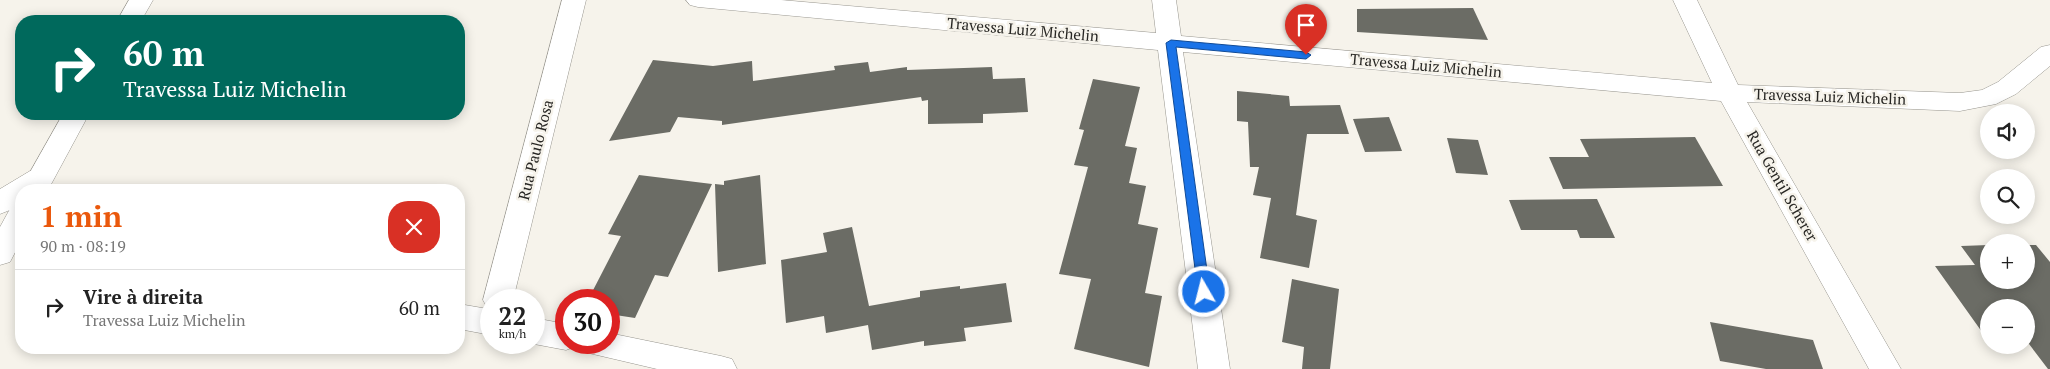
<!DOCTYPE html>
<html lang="pt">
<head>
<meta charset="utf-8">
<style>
  body { margin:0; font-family:"PT Serif",serif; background:#f2f2f2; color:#222; height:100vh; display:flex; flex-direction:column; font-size:19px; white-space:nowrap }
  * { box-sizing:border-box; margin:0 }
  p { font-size:16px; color:#767676 }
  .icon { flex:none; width:28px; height:28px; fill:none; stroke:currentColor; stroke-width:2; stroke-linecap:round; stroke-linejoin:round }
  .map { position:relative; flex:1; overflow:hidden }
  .sheet { position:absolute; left:15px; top:184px; width:450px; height:170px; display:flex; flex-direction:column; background:#fff; border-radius:20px; box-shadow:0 2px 12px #0003 }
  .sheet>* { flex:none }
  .banner { position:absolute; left:15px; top:15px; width:450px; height:105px; border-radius:20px; box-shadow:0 2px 12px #0003; background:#00695c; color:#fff; overflow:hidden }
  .tools { position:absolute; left:1980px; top:104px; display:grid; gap:10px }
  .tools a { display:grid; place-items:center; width:55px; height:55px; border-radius:50%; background:#fff; box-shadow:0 2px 12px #0003; font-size:25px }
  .speed { position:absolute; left:480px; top:289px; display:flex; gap:10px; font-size:25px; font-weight:700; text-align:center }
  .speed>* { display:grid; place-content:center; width:65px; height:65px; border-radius:50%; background:#fff; box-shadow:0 2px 12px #0003; line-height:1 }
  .speed small { font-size:12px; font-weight:400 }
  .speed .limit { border:8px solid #d22; background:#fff; color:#111 }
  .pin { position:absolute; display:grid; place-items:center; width:42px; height:42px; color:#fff; margin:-51px -21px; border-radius:50% 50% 50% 0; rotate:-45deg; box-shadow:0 0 5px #0007 }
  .pin .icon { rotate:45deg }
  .me { position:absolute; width:55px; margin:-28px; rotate:352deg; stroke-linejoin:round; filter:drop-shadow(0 0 4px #0008) }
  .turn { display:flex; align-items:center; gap:18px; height:105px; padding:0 25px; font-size:22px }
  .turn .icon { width:65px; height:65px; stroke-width:2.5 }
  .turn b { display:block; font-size:35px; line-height:42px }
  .round { display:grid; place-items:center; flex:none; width:52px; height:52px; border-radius:20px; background:#f2f2f2 }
  .headline { display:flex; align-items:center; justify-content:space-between; height:85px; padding:0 25px }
  h1 { font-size:30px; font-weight:700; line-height:38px; color:#ea580c }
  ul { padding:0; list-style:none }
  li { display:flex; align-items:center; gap:15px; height:75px; padding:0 25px; border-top:1px solid #e0e0e0 }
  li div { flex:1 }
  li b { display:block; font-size:19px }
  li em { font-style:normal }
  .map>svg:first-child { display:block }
  .building { fill:#6b6c65 }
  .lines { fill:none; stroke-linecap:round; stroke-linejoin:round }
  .street-casing { stroke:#97958e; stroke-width:1 }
  .secondary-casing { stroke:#97958e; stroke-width:1 }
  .street { fill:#fff; fill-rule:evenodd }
  .secondary { fill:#fff; fill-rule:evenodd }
  .route { fill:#1a73e8; stroke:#114b97 }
  .labels { text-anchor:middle; stroke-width:5; stroke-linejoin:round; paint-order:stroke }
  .street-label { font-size:15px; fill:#272623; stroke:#f6f3eb }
</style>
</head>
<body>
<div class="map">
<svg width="2050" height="369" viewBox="0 0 2050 369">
  <rect width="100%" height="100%" fill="#f6f3eb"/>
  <path class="building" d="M 1473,8 L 1488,40 L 1357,32 L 1357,9 Z
    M 653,60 L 713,66 L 752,61 L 753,81 L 835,70 L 834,66 L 868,62 L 870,72 L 907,67 L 907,70 L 992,67 L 993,79 L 1025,78 L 1028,112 L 983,114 L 983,123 L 928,124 L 928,100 L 922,101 L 921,97 L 722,125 L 722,121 L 678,117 L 670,132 L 609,141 Z
    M 1093,79 L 1140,87 L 1125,146 L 1137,148 L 1129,183 L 1146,186 L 1138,224 L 1158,228 L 1145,293 L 1162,296 L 1149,367 L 1074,349 L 1091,279 L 1059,274 L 1088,167 L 1074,165 L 1084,130 L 1079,129 Z
    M 1237,91 L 1289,96 L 1290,106 L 1340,105 L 1349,134 L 1307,134 L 1296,215 L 1317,220 L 1309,268 L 1260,258 L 1271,198 L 1253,195 L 1259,167 L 1250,167 L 1248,122 L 1237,121 Z
    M 1389,117 L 1402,151 L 1365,152 L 1353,119 Z
    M 1695,137 L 1723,186 L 1563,189 L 1549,157 L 1589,157 L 1580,139 Z
    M 1447,138 L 1478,140 L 1488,175 L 1456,173 Z
    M 639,175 L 712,184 L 668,277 L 655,275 L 635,318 L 609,314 L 609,300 L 588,300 L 621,236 L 608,234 Z
    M 760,175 L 766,264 L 718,272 L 715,184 L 724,185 L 724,181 Z
    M 1597,199 L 1615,238 L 1580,238 L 1577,230 L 1521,230 L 1509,200 Z
    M 852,227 L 869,306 L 920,297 L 920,291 L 960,286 L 960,289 L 1006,283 L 1012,322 L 964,328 L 966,341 L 924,346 L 924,341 L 872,350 L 868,325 L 826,333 L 824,316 L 786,323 L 781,260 L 827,252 L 823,233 Z
    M 1989,245 L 1989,280 L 2026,280 L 2026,245 L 2036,245 L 2050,262 L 2050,369 L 2048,369 L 2026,340 L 2026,308 L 1989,308 L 1989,339 L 1987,339 L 1935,266 L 1975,265 L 1961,246 Z
    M 1292,279 L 1339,289 L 1330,369 L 1302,369 L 1304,347 L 1282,342 Z
    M 1710,322 L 1813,340 L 1823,369 L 1766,369 L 1720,361 Z"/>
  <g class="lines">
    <g class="street-casing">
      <path id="street" d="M 562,0 L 586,0 L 513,300 L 491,300 L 491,335 L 459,329 L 459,304 L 488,309 L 483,300 Z
        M 686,0 L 781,0 L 1156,33 L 1152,0 L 1176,0 L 1181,36 L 1712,83 L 1673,0 L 1697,0 L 1738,85 L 1960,93 L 1982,90 L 1998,82 L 2041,47 L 2050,45 L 2050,66 L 2016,94 L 1996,104 L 1960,111 L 1747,102 L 1901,369 L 1869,369 L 1721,101 L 1183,52 L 1230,369 L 1198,369 L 1158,50 L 698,7 L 690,5 Z
        M 40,168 L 50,171 L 54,178 C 46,192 36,190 21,190 L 21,203 L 10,210 L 0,214 L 0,189 L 30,171 Z
        M 534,318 L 566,324 L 566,342 L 609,342 L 609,333 L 721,356 L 732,359 L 737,369 L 657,369 L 580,351 L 577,346 L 566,350 L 534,344 L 530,342 L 534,342 Z"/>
    </g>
    <g class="secondary-casing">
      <path id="secondary" d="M 129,0 L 153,0 L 141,21 L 117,21 Z
        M 63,114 L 89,114 L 48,190 L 21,190 L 21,192 L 20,190 Z
        M 21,204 L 21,241 L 10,262 L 0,265 L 0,227 L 11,207 Z"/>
    </g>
    <use href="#street" class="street"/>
    <use href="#secondary" class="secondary"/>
  </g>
  <path class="route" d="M 1171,40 L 1306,52 L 1311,55 L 1306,59 L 1176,47 L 1210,292 L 1208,296 L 1200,296 L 1198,292 L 1166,43 Z"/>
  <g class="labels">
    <g class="street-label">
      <text transform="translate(1023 30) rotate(5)" y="5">Travessa Luiz Michelin</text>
      <text transform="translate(1426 66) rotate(5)" y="5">Travessa Luiz Michelin</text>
      <text transform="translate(1830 97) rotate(2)" y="5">Travessa Luiz Michelin</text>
      <text transform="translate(536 150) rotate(-76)" y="5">Rua Paulo Rosa</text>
      <text transform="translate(1782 186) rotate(60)" y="5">Rua Gentil Scherer</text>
    </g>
  </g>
</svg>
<div class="tools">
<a><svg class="icon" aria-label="sound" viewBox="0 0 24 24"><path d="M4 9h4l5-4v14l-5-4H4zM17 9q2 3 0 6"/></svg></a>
<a><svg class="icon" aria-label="search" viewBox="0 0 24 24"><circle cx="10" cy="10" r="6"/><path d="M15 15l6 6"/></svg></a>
<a>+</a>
<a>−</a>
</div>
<div class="speed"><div>22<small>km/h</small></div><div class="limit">30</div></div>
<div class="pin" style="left:1306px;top:55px;background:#d93025"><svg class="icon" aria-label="arrive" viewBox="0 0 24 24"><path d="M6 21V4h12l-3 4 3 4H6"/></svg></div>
<svg class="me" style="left:1204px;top:292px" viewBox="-20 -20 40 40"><circle r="17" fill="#1a73e8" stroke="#fff" stroke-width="3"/><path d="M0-11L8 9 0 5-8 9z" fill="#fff"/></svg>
<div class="banner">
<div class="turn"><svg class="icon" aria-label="right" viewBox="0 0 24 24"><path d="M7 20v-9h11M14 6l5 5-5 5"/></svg><div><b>60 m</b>Travessa Luiz Michelin</div></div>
</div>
<section class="sheet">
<div class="headline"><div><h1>1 min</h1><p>90 m · 08:19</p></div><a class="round" style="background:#d93025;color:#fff"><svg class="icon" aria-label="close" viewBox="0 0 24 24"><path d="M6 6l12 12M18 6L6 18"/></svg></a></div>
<ul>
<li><svg class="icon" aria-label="right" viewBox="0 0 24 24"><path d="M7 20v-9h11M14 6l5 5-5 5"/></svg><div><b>Vire à direita</b><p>Travessa Luiz Michelin</p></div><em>60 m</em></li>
</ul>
</section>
</div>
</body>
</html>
